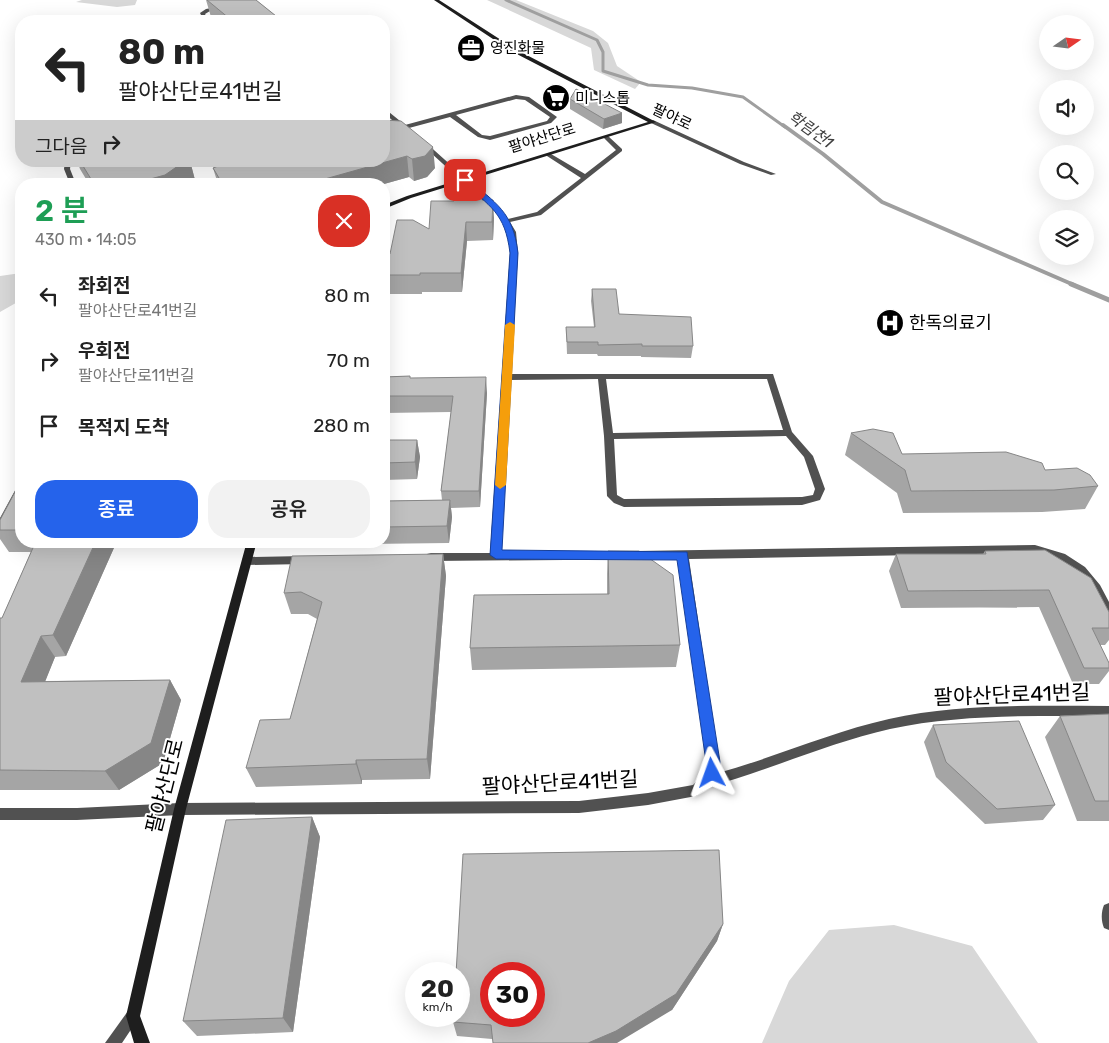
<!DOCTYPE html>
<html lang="ko">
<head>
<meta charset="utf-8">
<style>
  body { margin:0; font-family:Rubik,"Noto Sans KR",sans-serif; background:#f2f2f2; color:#222; height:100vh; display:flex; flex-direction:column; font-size:19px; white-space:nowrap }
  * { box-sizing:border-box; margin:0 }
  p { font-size:16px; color:#767676 }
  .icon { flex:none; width:28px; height:28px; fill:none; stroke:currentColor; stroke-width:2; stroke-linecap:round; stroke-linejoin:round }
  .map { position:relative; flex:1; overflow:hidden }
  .drawer { position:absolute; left:15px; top:178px; width:375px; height:370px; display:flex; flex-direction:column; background:#fff; border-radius:20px; box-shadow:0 5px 20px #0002 }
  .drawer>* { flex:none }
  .hud { position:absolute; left:15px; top:15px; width:375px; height:152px; border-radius:20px; box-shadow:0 5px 20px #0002; background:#fff; color:#222; overflow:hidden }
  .needle { width:32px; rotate:76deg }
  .controls { position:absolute; left:1039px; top:15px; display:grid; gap:10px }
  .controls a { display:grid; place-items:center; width:55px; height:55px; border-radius:50%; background:#fff; box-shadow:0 5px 20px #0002; font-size:25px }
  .speed { position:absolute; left:405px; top:962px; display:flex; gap:10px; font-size:25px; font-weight:700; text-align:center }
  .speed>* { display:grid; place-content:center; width:65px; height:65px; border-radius:50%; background:#fff; box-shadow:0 5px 20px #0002; line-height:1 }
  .speed small { font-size:12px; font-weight:400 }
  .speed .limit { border:8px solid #d22; background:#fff; color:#111 }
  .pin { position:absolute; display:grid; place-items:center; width:42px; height:42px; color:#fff; margin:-21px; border-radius:10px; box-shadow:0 2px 8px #0006 }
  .me { position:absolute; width:55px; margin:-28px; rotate:356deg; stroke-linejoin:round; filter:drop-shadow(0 0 4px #0008) }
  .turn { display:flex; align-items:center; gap:18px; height:105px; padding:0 20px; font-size:22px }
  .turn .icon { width:65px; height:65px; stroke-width:2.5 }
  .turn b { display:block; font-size:35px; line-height:42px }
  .then { display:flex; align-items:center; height:48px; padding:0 20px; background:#0003; gap:10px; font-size:19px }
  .round { display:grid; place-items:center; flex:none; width:52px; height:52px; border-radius:20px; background:#f2f2f2 }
  .head { display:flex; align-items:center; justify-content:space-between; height:85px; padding:0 20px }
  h1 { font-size:30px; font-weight:600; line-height:38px; color:#1e9e55 }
  .primary-button { display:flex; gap:10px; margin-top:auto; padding:10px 20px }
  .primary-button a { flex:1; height:58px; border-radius:20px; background:#2563eb; color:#fff; font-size:20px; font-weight:600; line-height:58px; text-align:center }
  .primary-button a+a { background:#f2f2f2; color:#222 }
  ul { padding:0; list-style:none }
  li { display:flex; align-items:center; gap:15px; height:65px; padding:0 20px }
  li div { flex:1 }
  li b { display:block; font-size:19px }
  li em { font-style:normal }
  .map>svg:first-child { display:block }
  .green { fill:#d8d8d8 }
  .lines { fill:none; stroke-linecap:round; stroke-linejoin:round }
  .stream-far2 { stroke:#9f9f9f; stroke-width:3 }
  .stream-far1 { stroke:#9f9f9f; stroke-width:4 }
  .stream { stroke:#9f9f9f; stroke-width:5 }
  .street { fill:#515151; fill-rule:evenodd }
  .secondary { fill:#1e1e1e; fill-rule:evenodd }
  .wall { fill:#a5a5a5 }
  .shaded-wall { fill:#868686 }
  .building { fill:#c0c0c0; stroke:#868686; fill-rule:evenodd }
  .route { fill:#2563eb; stroke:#184099 }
  .slow { fill:#f59e0b }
  .labels { text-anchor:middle; stroke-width:4; stroke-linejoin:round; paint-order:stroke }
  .far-poi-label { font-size:15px; fill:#000; stroke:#fff; text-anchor:start }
  .far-street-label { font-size:15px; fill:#000; stroke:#fff }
  .far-water-label { font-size:16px; font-style:italic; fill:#404040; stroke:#fff }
  .poi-label { font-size:18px; fill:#000; stroke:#fff; text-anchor:start }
  .near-street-label { font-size:21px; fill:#000; stroke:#fff }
</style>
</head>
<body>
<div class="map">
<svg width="1109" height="1043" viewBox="0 0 1109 1043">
  <rect width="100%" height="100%" fill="#fff"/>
  <path class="green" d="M 82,0 L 137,0 L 135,5 L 117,7 L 76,2 Z
    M 487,0 L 516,0 L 593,31 L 608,43 L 617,66 L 641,82 L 635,89 L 594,70 L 591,48 Z
    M 21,273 L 21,300 L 0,312 L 0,276 Z
    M 894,925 L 972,946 L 1038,1043 L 762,1043 L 789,981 L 829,930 Z"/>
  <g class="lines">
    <path class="stream-far2" d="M 506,0 L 597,40 L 603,52 L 603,71 L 648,85 L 692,88 L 743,97 L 785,127"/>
    <path class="stream-far1" d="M 783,125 L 823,154 L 882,202 L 1074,285"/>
    <path class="stream" d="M 1071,284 L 1109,300"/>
    <path class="street" d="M 222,6 L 224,8 L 210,11 L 205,14 L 209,21 L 204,21 L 200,13 L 206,9 Z
      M 516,95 L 529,97 L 557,117 L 551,123 L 490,140 L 478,137 L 450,117 L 409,128 L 408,130 L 403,130 L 384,135 L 384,131 L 400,127 L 384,113 L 384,108 L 405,125 ZM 516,99 L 525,100 L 550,117 L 547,121 L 490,136 L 482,135 L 456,115 Z
      M 653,120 L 744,162 L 776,174 L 771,175 L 740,164 L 651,123 L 650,122 Z
      M 604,136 L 608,136 L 622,149 L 622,151 L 541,215 L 510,222 L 516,232 L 518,253 L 511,374 L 773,374 L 792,432 L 813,456 L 825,489 L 820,500 L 802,505 L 624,507 L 614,503 L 607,496 L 604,436 L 598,379 L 510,380 L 500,553 L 1035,545 L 1065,554 L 1085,567 L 1100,585 L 1109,602 L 1109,616 L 1105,615 C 1088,581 1074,561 1035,553 L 689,559 L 719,762 L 718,773 C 776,757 831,732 889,719 C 961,703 1036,706 1109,706 L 1109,716 C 1036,716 961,714 890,729 C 828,743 770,770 709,787 L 696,796 L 648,805 L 579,813 L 180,815 L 77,820 L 0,820 L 0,808 L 77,808 L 180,803 L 579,801 L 648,793 L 693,785 L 706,771 L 707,762 L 678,559 L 431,561 L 427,560 L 426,557 L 427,554 L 431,553 L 490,553 L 510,253 L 508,232 L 497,213 L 420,143 L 425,142 L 502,211 L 508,219 L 537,212 L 581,178 L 547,156 L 547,154 L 551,154 L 585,174 L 616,150 L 604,138 ZM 606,379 L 767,379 L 783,430 L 613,433 ZM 786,436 L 804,457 L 815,489 L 813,495 L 802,497 L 624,499 L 617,495 L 614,439 Z
      M 65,161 L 71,161 L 70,169 L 76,184 L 70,184 L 64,169 Z
      M 21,484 L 21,496 L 4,530 L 0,531 L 0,518 L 18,485 Z
      M 304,556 L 308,557 L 309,560 L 308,563 L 304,564 L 247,565 L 243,564 L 242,561 L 243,558 L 247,557 Z
      M 1109,903 L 1109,930 L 1104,928 C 1101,921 1101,912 1104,905 Z
      M 133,1009 L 138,1011 L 140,1016 L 122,1043 L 105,1043 L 128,1011 Z"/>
    <path class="secondary" d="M 434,0 L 439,0 L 515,49 L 656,122 L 411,198 L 384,209 L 384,205 L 407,196 L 648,122 L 511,51 Z
      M 247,541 L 257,541 L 186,809 L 140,1016 L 150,1043 L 134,1043 L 126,1016 L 174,809 Z"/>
  </g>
  <path class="wall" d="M 206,0 L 256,0 L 282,21 L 215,21 L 211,17 Z
    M 570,99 L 622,113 L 622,123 L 603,129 L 570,109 Z
    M 384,120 L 435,168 L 427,177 L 414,181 L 409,177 L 384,184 L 218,184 L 213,168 Z
    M 77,161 L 190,161 L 195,180 L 190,184 L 89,184 L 80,169 Z
    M 482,187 L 482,200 L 494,218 L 493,240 L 467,241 L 462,292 L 422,292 L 422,294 L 384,294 L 384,254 L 390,254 L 429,229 L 454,201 Z
    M 592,289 L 619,314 L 693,346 L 691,358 L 641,357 L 641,356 L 598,356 L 597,354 L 567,354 L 566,327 L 594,327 L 591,301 Z
    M 410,376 L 410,378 L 487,393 L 480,507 L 451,508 L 452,517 L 449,543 L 367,544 L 366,547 L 303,547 L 297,541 L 384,541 L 384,501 L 442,500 L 441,491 L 451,412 L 384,413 L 384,377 Z
    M 851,433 L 902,454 L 1045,470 L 1098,486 L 1085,509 L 1042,512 L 903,513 L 897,493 L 845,455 Z
    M 384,440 L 417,440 L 420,457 L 417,479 L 384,480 Z
    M 21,492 L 21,541 L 117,541 L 66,656 L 55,657 L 45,681 L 170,680 L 181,700 L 163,763 L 119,790 L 0,790 L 0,618 L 2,618 L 31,552 L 9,552 L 0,539 L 0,520 Z
    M 608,551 L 680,645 L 676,667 L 472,670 L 470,648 L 607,594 L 607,574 Z
    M 985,551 L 1109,612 L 1109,640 L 1105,645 L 1100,645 L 1109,663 L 1109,671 L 1099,684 L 1073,684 L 1039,607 L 901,608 L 889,571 L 896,554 L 983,554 Z
    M 443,554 L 446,576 L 430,779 L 362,780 L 362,784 L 256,787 L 246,768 L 290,719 L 317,619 L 308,614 L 291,614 L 284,593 Z
    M 1109,714 L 1109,821 L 1077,821 L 1045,737 L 1060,716 Z
    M 933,725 L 1055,805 L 1043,820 L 985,824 L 936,777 L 924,742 Z
    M 312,817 L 320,837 L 293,1032 L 197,1036 L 183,1021 Z
    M 723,924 L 717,941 L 672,1010 L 492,1039 L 457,1036 L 453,1022 Z"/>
  <path class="shaded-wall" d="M 622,113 L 622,123 L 603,129 L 604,119 Z
    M 433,147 L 435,168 L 427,177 L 414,181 L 412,159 Z
    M 407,156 L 409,177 L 384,184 L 307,184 Z
    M 185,161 L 190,161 L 195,180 L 190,184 L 132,184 Z
    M 493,200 L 494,218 L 493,240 L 492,222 Z
    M 466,222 L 467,241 L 462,292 L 461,273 Z
    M 486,377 L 487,393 L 480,507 L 479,491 Z
    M 417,440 L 420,457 L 417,479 L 415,462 Z
    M 450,500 L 452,517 L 449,543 L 447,526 Z
    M 96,541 L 117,541 L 66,656 L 53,635 Z
    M 443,554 L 446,576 L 430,779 L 427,759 Z
    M 41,636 L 55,657 L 37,702 L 21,682 Z
    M 170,680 L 181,700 L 163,763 L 119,790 L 105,771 Z
    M 356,760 L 362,780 L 362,784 L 356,764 Z
    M 312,817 L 320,837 L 293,1032 L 283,1018 Z
    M 723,924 L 717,941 L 672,1010 L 617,1043 L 588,1043 Z"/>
  <path class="building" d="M 207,0 L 256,0 L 281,20 L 275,21 L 219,21 L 230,19 Z
    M 576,89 L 622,113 L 604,119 L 570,99 Z
    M 384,120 L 401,121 L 433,147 L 425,156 L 412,159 L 407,156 L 307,184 L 219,184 L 222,183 L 213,168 L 231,161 L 384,161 Z
    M 80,161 L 185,161 L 165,175 L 132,184 L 94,184 Z
    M 477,182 L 477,188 L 482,187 L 482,200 L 493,200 L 492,222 L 466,222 L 461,273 L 420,273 L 420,275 L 384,275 L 384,254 L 390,254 L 397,220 L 413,220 L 429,229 L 431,201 L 454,201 L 454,183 Z
    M 592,289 L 616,289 L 619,314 L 691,317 L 693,346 L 642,346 L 642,344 L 598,345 L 598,342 L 567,342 L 566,327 L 595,327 Z
    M 410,376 L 410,378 L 486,377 L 479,491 L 441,491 L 453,396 L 384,396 L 384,377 Z
    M 873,429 L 893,433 L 902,454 L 1006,452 L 1042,463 L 1045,470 L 1077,468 L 1090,475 L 1098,486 L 1054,490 L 911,491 L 905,470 L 851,433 Z
    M 384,440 L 417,440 L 415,462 L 384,463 Z
    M 15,492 L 21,492 L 21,530 L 0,530 L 0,520 Z
    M 450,500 L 447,526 L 384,527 L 384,501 Z
    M 36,541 L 96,541 L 53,635 L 41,636 L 21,682 L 170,680 L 151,743 L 105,771 L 0,770 L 0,618 L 2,618 Z
    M 1045,550 L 1091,578 L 1109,612 L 1109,628 L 1092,628 L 1109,663 L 1109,668 L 1084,668 L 1049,590 L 908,591 L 896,554 L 986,554 L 985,551 Z
    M 608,551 L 639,551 L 673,575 L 680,645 L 470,648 L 474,595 L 609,594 Z
    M 443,554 L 427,759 L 356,760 L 356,764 L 246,768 L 260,720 L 290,719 L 322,602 L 301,592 L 284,593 L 292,556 Z
    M 1109,714 L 1109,801 L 1095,801 L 1060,716 Z
    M 1019,721 L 1055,805 L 997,809 L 946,762 L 933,725 Z
    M 312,817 L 283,1018 L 183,1021 L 226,820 Z
    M 719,850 L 723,924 L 676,994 L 616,1031 L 588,1043 L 493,1043 L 491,1025 L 453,1022 L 453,1016 L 459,1016 L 459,974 L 456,974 L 463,854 ZM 491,974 L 534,974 L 534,1016 L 491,1016 Z"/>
  <path class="route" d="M 462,178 L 467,178 C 496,204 513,211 518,253 L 502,550 L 687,552 L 720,762 L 718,778 L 712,780 L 707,778 L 705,773 L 706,762 L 677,560 L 496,559 L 490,555 L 510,253 C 505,212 490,207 462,181 Z"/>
  <path class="slow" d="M 510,322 L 515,325 L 506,485 L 500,489 L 495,485 L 505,325 Z"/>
  <defs>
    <g id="office-disc" transform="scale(1.4375)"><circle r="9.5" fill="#000" stroke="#fff"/><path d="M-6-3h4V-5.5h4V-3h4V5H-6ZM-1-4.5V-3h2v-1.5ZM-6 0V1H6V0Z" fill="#fff"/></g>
    <g id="supermarket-disc" transform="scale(1.4375)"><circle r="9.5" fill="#000" stroke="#fff"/><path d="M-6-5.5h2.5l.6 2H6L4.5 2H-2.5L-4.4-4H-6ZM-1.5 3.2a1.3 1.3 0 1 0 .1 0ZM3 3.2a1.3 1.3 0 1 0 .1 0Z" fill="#fff"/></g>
    <g id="hospital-disc" transform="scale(1.4375)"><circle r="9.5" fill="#000" stroke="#fff"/><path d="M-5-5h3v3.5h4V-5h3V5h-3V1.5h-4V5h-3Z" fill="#fff"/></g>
  </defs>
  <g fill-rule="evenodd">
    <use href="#office-disc" x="471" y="48"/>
    <use href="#supermarket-disc" x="556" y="98"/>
    <use href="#hospital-disc" x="890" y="323"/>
  </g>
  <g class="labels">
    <g class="far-poi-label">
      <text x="490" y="53">영진화물</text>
      <text x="575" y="103">미니스톱</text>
    </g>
    <g class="far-street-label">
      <text transform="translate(672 117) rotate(25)" y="5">팔야로</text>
      <text transform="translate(542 138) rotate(-17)" y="5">팔야산단로</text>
    </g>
    <g class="far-water-label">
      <text transform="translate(811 129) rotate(36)" y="6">학림천1</text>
    </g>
    <g class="poi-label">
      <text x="909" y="329">한독의료기</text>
    </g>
    <g class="near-street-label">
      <text transform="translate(1012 695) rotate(-2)" y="7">팔야산단로41번길</text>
      <text transform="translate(560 783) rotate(-3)" y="7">팔야산단로41번길</text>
      <text transform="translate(165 786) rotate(-76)" y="7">팔야산단로</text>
    </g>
  </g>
</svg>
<div class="controls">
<a><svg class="needle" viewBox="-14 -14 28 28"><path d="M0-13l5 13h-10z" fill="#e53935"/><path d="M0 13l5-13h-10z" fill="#767676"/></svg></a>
<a><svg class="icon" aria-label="sound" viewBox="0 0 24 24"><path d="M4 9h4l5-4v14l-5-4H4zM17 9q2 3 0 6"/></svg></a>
<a><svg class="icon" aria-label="search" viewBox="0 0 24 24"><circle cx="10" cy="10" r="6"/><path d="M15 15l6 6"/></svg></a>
<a><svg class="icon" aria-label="layers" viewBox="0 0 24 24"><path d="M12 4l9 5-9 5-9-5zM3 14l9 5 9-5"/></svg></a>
</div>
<div class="speed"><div>20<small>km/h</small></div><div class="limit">30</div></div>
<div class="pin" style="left:465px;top:180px;background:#d93025"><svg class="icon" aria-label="arrive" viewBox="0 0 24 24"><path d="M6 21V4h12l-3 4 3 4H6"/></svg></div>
<svg class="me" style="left:712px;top:773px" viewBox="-20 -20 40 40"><path d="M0-17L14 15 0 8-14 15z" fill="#2563eb" stroke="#fff" stroke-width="4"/></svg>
<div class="hud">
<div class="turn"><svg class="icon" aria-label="left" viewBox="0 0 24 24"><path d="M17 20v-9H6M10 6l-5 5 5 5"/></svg><div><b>80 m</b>팔야산단로41번길</div></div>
<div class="then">그다음<svg class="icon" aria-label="right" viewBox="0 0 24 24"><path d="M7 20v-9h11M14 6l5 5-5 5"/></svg></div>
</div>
<section class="drawer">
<div class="head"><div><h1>2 분</h1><p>430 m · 14:05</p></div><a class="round" style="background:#d93025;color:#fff"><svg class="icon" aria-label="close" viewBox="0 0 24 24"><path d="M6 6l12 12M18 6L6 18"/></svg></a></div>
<ul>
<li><svg class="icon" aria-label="left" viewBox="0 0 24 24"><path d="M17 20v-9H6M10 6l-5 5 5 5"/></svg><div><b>좌회전</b><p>팔야산단로41번길</p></div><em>80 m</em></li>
<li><svg class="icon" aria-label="right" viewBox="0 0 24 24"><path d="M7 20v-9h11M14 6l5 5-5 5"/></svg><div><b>우회전</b><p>팔야산단로11번길</p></div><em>70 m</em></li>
<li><svg class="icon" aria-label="arrive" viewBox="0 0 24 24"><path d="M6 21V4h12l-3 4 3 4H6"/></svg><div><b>목적지 도착</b></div><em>280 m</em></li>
</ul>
<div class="primary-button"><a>종료</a><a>공유</a></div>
</section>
</div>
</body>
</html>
